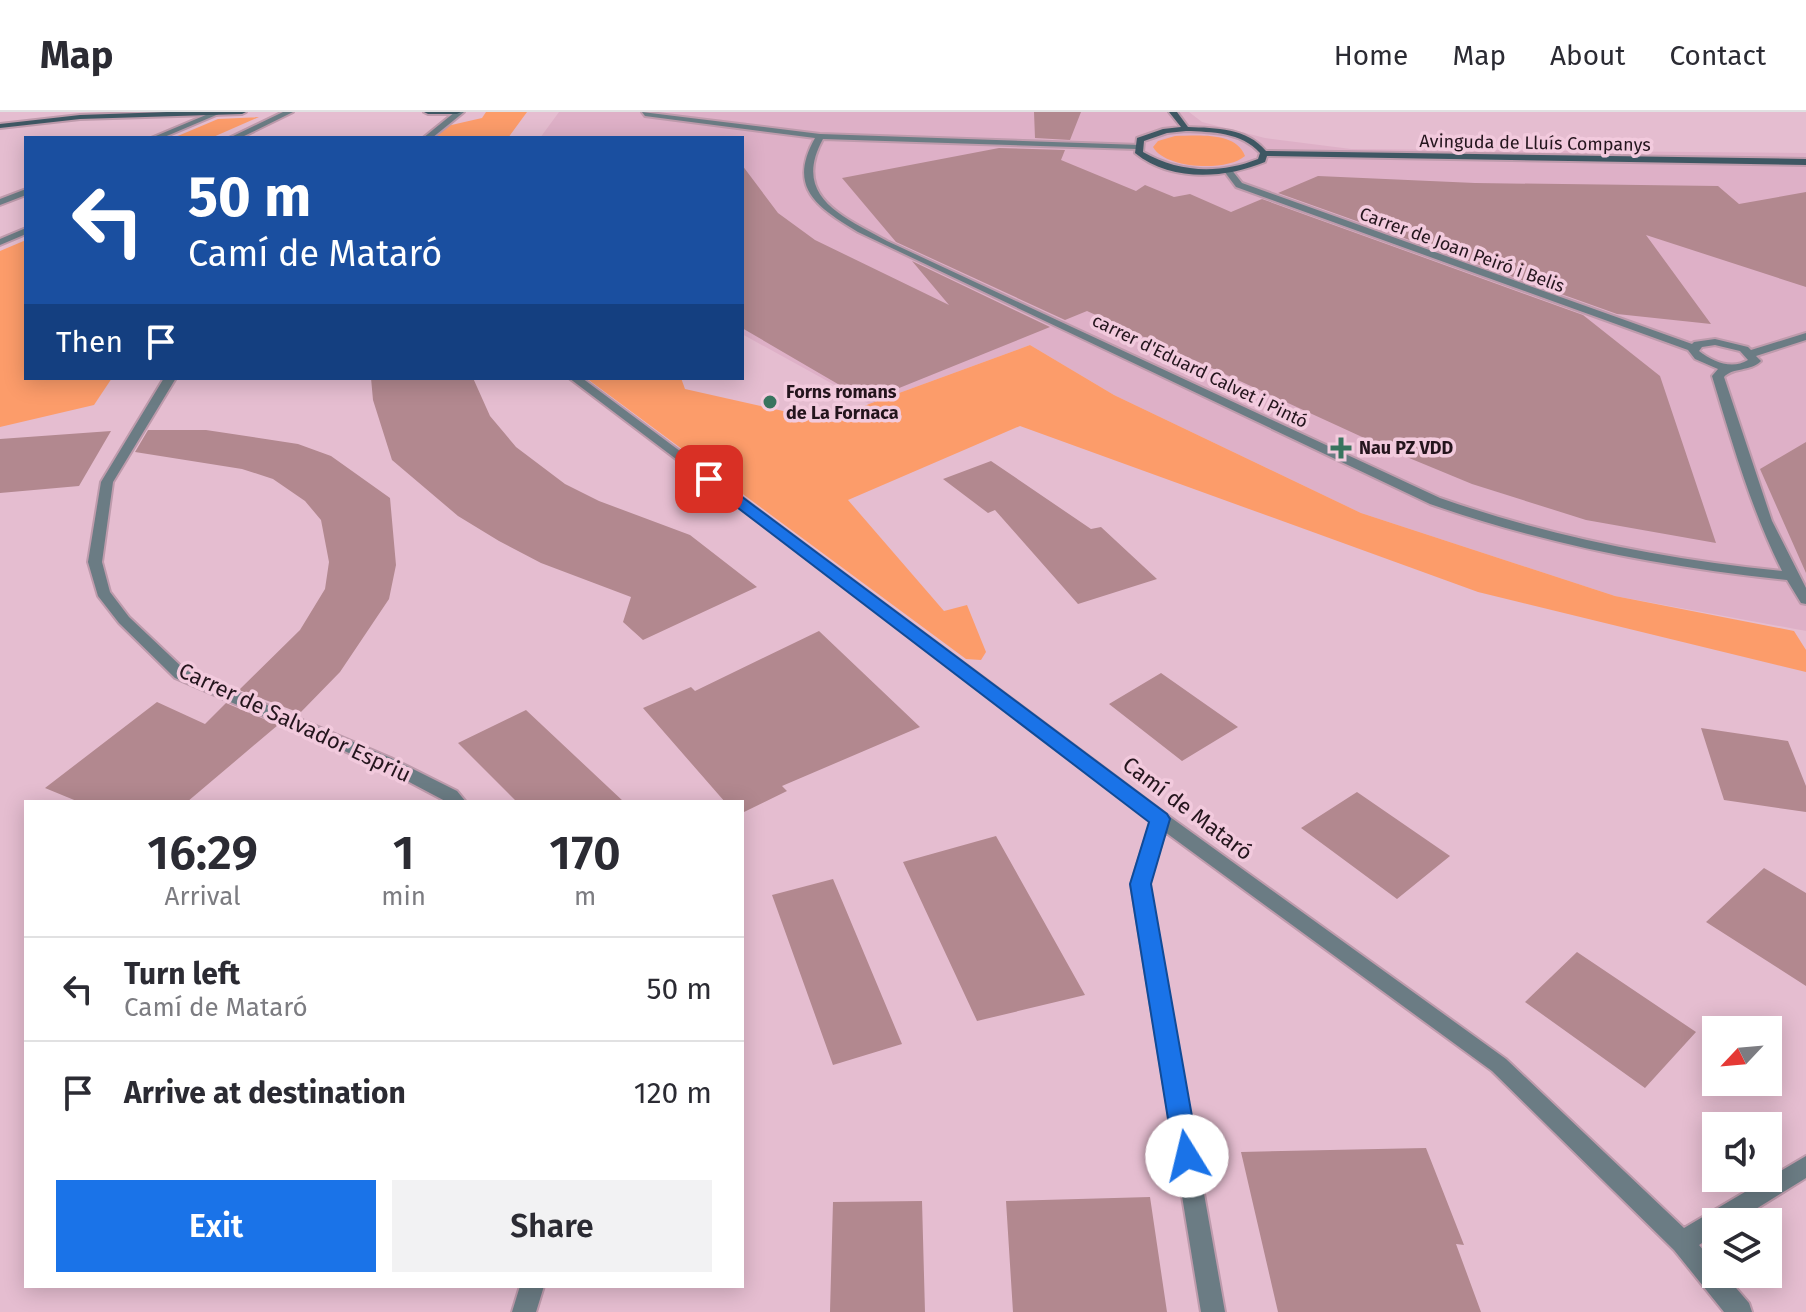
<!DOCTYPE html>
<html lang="en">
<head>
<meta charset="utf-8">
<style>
  body { margin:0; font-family:"Fira Sans",sans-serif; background:#f2f2f3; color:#2b2b33; height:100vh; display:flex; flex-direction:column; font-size:30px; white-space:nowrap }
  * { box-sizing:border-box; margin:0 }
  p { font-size:26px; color:#7c7c81 }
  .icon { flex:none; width:44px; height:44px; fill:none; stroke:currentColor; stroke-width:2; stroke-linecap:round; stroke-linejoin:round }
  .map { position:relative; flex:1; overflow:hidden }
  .panel { position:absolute; left:24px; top:688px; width:720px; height:488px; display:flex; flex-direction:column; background:#fff; border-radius:0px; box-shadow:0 4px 20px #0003 }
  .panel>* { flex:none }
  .guide { position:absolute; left:24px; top:24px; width:720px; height:244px; border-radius:0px; box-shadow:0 4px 20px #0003; background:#1a4fa0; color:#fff; overflow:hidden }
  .needle { width:52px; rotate:244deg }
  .tools { position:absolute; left:1702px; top:904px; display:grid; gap:16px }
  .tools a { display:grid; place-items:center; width:80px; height:80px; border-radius:0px; background:#fff; box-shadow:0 4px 20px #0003; font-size:40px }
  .pin { position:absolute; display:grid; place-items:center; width:68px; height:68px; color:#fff; margin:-34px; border-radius:16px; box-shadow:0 4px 12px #0006 }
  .me { position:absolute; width:88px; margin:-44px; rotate:351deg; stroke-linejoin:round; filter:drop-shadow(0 0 6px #0008) }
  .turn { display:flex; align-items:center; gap:28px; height:168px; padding:0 32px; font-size:36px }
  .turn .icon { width:104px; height:104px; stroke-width:2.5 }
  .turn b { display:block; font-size:56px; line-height:68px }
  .then { display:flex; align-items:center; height:76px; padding:0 32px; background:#0003; gap:16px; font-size:30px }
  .eta { display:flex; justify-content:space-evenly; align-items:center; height:136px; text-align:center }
  .eta b { font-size:48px; font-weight:600; line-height:56px }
  .button { display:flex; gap:16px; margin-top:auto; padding:16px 32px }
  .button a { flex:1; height:92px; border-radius:0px; background:#1a73e8; color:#fff; font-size:32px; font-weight:600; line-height:92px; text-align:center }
  .button a+a { background:#f2f2f3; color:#2b2b33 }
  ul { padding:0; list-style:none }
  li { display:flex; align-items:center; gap:24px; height:104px; padding:0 32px; border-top:2px solid #e1e1e2 }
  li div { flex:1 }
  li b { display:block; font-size:30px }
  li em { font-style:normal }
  header { display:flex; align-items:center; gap:48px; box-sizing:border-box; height:112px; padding:0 40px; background:#fff; border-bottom:2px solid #e1e1e2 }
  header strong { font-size:38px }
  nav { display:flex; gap:44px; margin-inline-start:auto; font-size:28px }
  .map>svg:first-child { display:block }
  .built { fill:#deb0c7 }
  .green { fill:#fc9c6a }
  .building { fill:#b2888f }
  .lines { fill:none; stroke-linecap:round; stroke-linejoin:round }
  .street-casing { stroke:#be9bac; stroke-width:4 }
  .secondary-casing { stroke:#be9bac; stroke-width:4 }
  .street { fill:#6b7c84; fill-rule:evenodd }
  .secondary { fill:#3e5763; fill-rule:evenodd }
  .route { fill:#1a73e8; stroke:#114b97; stroke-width:2 }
  .poi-dot { fill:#38745e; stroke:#f2cadd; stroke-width:3 }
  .labels { text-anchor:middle; stroke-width:7; stroke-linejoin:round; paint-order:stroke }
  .far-street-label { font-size:18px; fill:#24151d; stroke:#f2cadd }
  .far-poi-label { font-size:18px; font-weight:bold; fill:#24151d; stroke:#f2cadd; text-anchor:start }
  .street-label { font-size:22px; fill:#24151d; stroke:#f2cadd }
</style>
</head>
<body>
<header>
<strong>Map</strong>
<nav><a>Home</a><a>Map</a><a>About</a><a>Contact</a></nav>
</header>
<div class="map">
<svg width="1806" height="1200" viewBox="0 0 1806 1200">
  <rect width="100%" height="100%" fill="#e5bdd0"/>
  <path class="built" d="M 559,0 L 1189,0 L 1202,10 L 1265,26 L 1351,37 L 1806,41 L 1806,519 L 1615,484 L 1361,401 L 1114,283 L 1030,233 L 869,292 L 742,222 L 742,26 L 540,26 Z"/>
  <path class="green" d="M 486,0 L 527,0 L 508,26 L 434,26 L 447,14 L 482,6 Z
    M 259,5 L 211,26 L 173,26 L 218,7 Z
    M 1175,24 C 1196,24 1236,19 1245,44 C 1227,60 1165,57 1153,35 L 1158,29 Z
    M 26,128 L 26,266 L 112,266 L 94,293 L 0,315 L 0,139 Z
    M 1030,233 L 1114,283 L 1361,401 L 1615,484 L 1794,519 L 1806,538 L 1806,560 L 1478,480 L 1020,314 L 848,388 L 944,499 L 967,493 L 986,540 L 981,548 L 966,547 L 586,266 L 681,266 L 685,277 L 832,310 L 869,292 Z"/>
  <path class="building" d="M 1034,0 L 1081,0 L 1070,28 L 1035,26 Z
    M 999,36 L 1065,38 L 1061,48 L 1136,79 L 1145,73 L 1174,85 L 1190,82 L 1231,100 L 1262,87 L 1583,203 L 1660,264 L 1716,431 L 1586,408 L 1472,372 L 1397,341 L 1087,199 L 1065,208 L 896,130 L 842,66 Z
    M 742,53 L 778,101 L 815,128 L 949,193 L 912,149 L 1050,215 L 867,289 L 742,216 Z
    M 1318,64 L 1475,71 L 1718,74 L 1739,92 L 1806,80 L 1806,175 L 1646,123 L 1711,212 L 1617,202 L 1278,81 Z
    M 371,266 L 473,266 L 490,304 L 516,335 L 565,372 L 599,389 L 690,423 L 757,475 L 643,528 L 623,510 L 631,485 L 541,451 L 499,429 L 458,404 L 392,348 L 373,288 Z
    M 148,318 L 206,318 L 298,332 L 331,344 L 390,386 L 396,453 L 389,487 L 340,560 L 300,601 L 239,578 L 300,518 L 325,477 L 329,450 L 321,408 L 305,389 L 273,367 L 242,357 L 135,340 Z
    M 111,319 L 79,374 L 0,381 L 0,327 Z
    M 1806,330 L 1806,461 L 1760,357 Z
    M 991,349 L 1091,417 L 1101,415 L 1157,467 L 1078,492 L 995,398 L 988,401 L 943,367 Z
    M 819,519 L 920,615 L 782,674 L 787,679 L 742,701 L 742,690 L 725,690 L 643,596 L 691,575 L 695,579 Z
    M 1161,561 L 1198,587 L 1238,615 L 1182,649 L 1109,592 Z
    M 157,590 L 205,612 L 226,591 L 278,613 L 187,690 L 79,690 L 45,676 Z
    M 526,598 L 624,690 L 517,690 L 458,631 Z
    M 1701,616 L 1788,629 L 1806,674 L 1806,700 L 1724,688 Z
    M 1357,680 L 1450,744 L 1397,787 L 1301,716 Z
    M 996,724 L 1085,883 L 977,909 L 903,750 Z
    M 1764,756 L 1806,781 L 1806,874 L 1706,810 Z
    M 833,767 L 902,932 L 833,953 L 772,783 Z
    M 1577,840 L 1696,920 L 1645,976 L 1525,890 Z
    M 1426,1036 L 1464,1133 L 1456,1132 L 1481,1200 L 1278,1200 L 1241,1040 Z
    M 1150,1085 L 1167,1200 L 1013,1200 L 1006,1089 Z
    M 922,1089 L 925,1200 L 830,1200 L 833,1090 Z"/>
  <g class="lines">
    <g class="street-casing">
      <path id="street" d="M 213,0 L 221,1 L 162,26 L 151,26 Z
        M 283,0 L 293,0 L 240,26 L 229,26 Z
        M 455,0 L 464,0 L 432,26 L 423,26 Z
        M 642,0 L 820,22 L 1140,33 L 1137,37 L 823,27 C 791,85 844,105 887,129 L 1440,386 C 1552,425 1664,447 1782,459 C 1751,397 1732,330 1712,264 L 1718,257 L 1695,247 L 1688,238 L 1236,75 L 1224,59 L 1225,57 L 1231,57 L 1242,71 L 1692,232 L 1694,230 L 1715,227 L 1748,235 L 1751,238 L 1806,221 L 1806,228 L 1756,244 L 1761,249 C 1750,260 1733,255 1724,265 L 1772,409 L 1806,476 L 1806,492 L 1801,491 L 1787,468 C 1664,455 1547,433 1430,392 L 858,120 C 817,95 787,76 815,26 L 645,4 ZM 1715,233 L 1740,239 L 1748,248 C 1732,258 1713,250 1699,239 L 1702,235 Z
        M 26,77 L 26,83 L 0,93 L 0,87 Z
        M 26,116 L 26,122 L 0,133 L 0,127 Z
        M 164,266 L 176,266 L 113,370 L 102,450 L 110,480 L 129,505 L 185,558 L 391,646 L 457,679 L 466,690 L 447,690 L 379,654 L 175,566 L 119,511 L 98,484 L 88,450 L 101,370 Z
        M 569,266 L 582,266 L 1166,702 L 1506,947 L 1684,1116 L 1806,1044 L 1806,1066 L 1735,1110 L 1716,1110 L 1716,1122 L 1699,1133 L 1716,1153 L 1716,1162 L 1724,1162 L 1749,1191 L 1752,1200 L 1724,1200 L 1674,1138 L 1492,959 L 1165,720 L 1149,772 L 1225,1200 L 1201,1200 L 1131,772 L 1151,709 L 1005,596 Z
        M 520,1174 L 544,1174 L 536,1200 L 512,1200 Z"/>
    </g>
    <g class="secondary-casing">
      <path id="secondary" d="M 167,0 L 246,0 L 242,2 L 80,7 L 0,16 L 0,12 L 80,3 Z
        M 424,0 L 461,0 L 457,2 L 428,2 Z
        M 1169,0 L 1177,0 L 1188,15 C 1216,16 1247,16 1266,39 L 1806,47 L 1806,53 L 1267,44 L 1265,50 C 1224,67 1171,70 1135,41 L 1137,26 L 1163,17 L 1181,15 ZM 1186,19 C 1212,20 1241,20 1260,41 L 1258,47 C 1220,62 1179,61 1143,40 L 1144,29 L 1167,21 Z"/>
    </g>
    <use href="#street" class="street"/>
    <use href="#secondary" class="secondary"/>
  </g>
  <path class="route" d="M 704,364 L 714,364 L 1167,702 L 1170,707 L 1151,772 L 1199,1044 L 1196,1052 L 1187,1056 L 1178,1052 L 1174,1044 L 1130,772 L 1149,710 L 704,370 Z"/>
  <g class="poi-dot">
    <circle cx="770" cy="290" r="8"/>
    <path d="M1337 324h8v8h8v8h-8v8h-8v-8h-8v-8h8z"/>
  </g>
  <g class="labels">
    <g class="far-street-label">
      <text transform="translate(1535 31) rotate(1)" y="6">Avinguda de Lluís Companys</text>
      <text transform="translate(1462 138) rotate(20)" y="6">Carrer de Joan Peiró i Belis</text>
      <text transform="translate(1200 259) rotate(26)" y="6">carrer d'Eduard Calvet i Pintó</text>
    </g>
    <g class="far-poi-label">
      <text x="786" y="286">Forns romans<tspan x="786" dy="21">de La Fornaca</tspan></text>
      <text x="1359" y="342">Nau PZ VDD</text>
    </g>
    <g class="street-label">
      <text transform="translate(295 610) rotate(25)" y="8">Carrer de Salvador Espriu</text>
      <text transform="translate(1188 696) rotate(37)" y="8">Camí de Mataró</text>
    </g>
  </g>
</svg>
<div class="tools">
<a><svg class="needle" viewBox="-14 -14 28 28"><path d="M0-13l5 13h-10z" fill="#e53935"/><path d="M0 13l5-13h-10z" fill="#7c7c81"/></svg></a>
<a><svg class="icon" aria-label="sound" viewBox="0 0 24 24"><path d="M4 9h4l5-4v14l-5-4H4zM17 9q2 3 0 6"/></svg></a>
<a><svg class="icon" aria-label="layers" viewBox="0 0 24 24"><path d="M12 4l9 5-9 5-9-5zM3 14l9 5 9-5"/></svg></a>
</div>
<div class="pin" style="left:709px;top:367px;background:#d93025"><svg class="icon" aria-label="arrive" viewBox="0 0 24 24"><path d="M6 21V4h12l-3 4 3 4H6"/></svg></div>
<svg class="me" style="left:1187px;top:1044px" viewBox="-20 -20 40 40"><circle r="19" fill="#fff"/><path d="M0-13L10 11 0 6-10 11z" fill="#1a73e8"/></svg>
<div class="guide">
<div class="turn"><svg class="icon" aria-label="left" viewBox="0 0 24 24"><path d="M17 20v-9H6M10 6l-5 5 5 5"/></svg><div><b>50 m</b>Camí de Mataró</div></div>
<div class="then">Then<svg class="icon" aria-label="arrive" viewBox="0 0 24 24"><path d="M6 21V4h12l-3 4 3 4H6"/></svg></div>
</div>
<section class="panel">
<div class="eta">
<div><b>16:29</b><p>Arrival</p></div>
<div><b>1</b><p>min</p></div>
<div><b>170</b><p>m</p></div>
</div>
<ul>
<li><svg class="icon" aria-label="left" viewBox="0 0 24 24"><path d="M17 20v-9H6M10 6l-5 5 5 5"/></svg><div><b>Turn left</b><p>Camí de Mataró</p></div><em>50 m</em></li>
<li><svg class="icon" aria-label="arrive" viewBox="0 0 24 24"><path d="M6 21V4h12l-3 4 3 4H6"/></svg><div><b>Arrive at destination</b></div><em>120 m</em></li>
</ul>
<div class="button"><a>Exit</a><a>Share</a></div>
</section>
</div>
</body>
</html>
